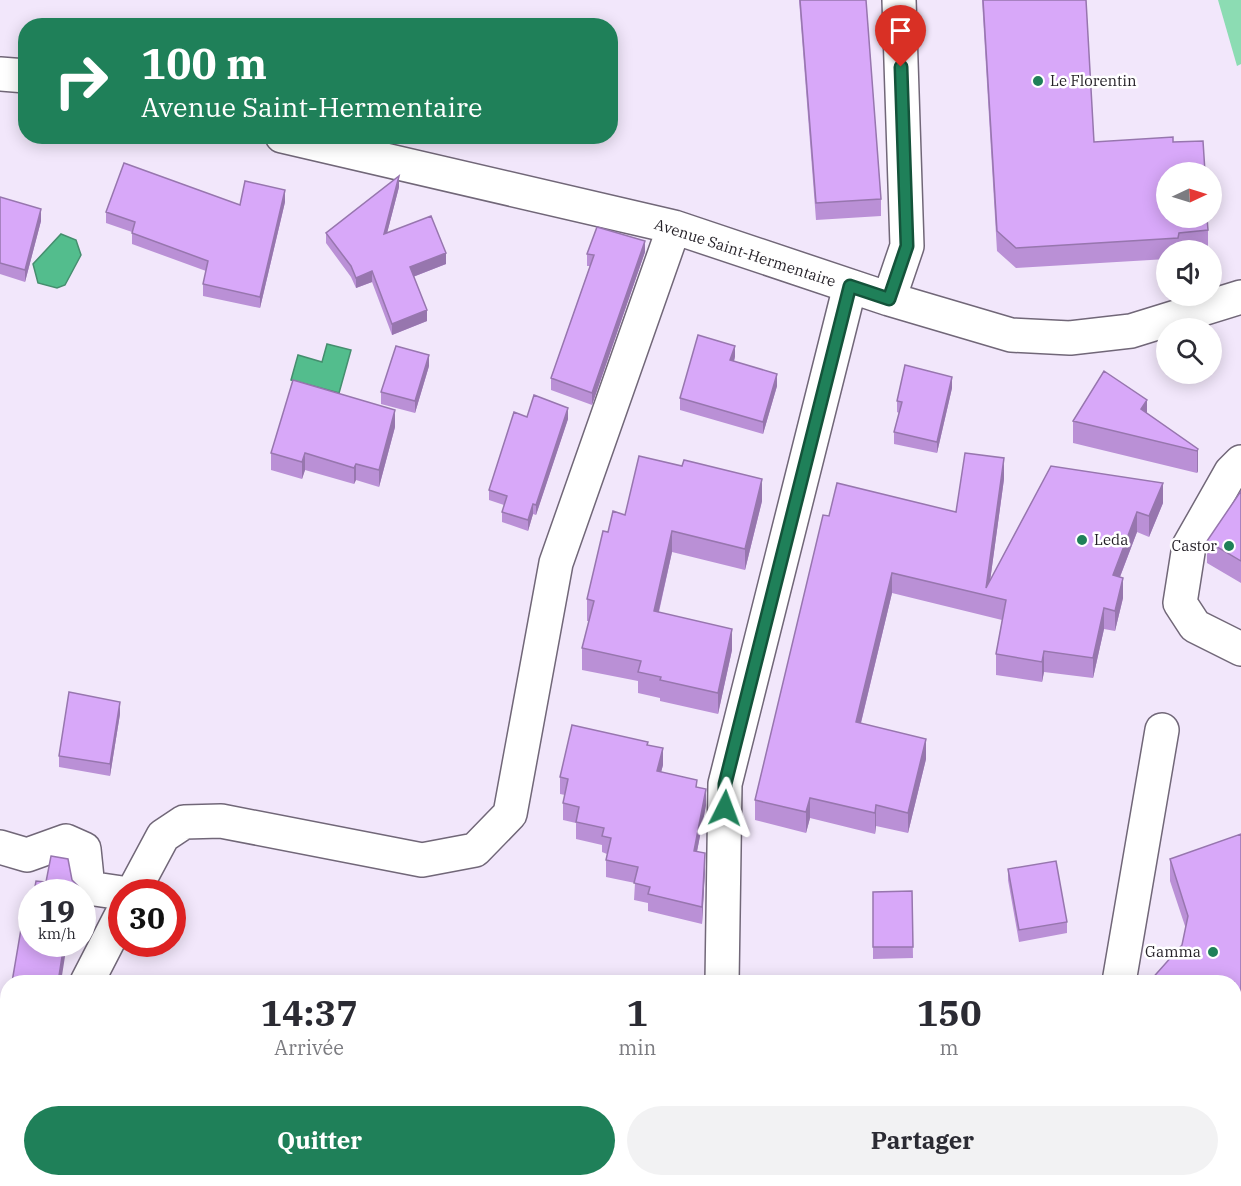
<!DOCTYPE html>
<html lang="fr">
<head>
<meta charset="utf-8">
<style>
  body { margin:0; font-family:"IBM Plex Serif",serif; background:#f2f2f3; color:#2b2b33; height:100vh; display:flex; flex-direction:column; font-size:22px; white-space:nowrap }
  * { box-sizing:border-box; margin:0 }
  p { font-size:20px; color:#7c7c81 }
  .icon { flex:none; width:33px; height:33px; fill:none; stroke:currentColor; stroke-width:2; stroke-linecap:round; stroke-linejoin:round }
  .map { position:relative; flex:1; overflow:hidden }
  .side { position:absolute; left:0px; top:975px; width:1242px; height:212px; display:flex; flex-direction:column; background:#fff; border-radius:24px 24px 0 0; box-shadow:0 3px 15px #0003 }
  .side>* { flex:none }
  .top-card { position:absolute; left:18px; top:18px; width:600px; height:126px; border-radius:24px; box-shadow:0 3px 15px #0003; background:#1f8059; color:#fff; overflow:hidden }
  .needle { width:39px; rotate:86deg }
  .fabs { position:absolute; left:1156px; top:162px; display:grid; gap:12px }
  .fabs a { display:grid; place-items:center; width:66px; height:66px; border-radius:50%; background:#fff; box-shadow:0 3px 15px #0003; font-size:30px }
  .speed { position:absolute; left:18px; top:879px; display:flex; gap:12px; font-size:30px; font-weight:700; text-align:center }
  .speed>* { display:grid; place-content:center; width:78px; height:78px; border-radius:50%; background:#fff; box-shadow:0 3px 15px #0003; line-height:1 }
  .speed small { font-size:15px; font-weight:400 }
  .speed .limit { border:9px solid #d22; background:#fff; color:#111 }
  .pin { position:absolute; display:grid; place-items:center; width:51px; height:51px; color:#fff; margin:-62px -26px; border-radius:50% 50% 50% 0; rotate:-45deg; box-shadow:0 0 6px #0007 }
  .pin .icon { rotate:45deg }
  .me { position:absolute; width:66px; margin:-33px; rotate:3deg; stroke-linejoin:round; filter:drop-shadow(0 0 4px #0008) }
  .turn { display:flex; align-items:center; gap:21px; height:126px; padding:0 24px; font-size:27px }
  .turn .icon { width:78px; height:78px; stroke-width:2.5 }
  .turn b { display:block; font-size:42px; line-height:51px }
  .eta { display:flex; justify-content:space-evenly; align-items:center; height:102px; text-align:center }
  .eta b { font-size:36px; font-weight:800; line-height:42px }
  .cta { display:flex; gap:12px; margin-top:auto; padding:12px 24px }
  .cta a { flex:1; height:69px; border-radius:36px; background:#1f8059; color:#fff; font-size:24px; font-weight:800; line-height:69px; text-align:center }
  .cta a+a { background:#f2f2f3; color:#2b2b33 }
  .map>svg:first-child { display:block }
  .green { fill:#8cdcb3 }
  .water { fill:#53bd8d; stroke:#458e6e; stroke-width:1.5 }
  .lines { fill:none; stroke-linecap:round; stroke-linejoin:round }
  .minor-casing { stroke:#716778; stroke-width:36 }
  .minor { stroke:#fff; stroke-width:33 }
  .wall { fill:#ba90d6 }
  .shaded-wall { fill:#9776ae }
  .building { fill:#d8a8f9; stroke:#9776ae; stroke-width:1.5 }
  .route-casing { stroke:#14533a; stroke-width:15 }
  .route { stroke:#1f8059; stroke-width:10 }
  .poi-dot { fill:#1f8059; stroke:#fff; stroke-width:2 }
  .labels { text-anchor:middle; stroke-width:5; stroke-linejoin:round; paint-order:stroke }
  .poi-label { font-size:15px; fill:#231f26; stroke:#fff; text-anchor:start }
  .street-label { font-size:15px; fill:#231f26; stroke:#fff }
</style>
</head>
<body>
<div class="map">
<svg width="1241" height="1186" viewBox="0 0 1241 1186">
  <rect width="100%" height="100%" fill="#f2e7fb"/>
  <path class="green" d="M 1218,0 L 1241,0 L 1241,64 L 1237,66 Z"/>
  <path class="water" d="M 61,234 L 76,240 L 81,255 L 65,285 L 57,288 L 38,283 L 33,264 Z
    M 327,344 L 351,350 L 339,393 L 291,380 L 298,355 L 322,362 Z"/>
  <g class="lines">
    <g class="minor-casing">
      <path id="minor" d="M 0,74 L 26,76
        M 282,136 L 674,227 L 889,299 L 1011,335 L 1070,338 L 1131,331 L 1241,297
        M 889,299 L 907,246 L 899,0
        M 1241,462 L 1231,472 L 1189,546 L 1180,603 L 1195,626 L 1241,649
        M 0,847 L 27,855 L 66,841 L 84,849 L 88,888 L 122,893
        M 133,892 L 163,836 L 184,822 L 221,821 L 422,860 L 475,850 L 510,814 L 556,563 L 674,227
        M 87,982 L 122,914
        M 722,982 L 725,784 L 850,286
        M 1119,982 L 1162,730
        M 0,1138 L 8,1125
        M 663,1186 L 671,1179
        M 1072,1186 L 1081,1179"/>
    </g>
    <use href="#minor" class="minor"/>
  </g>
  <path class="wall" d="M 799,0 L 866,0 L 881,199 L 881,216 L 816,220 Z
    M 982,0 L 1086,0 L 1094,142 L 1173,142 L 1208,230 L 1208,250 L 1167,250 L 1167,259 L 1016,268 L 997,251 Z
    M 399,187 L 387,233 L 446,264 L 413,277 L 427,321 L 392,335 L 372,282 L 356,288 L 351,277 L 326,243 L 326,233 Z
    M 0,197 L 41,221 L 25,282 L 0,274 Z
    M 285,202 L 260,308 L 203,296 L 203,284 L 206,271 L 132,244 L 132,232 L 106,223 L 106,212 L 240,205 Z
    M 645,252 L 592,405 L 551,390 L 551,378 L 590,266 L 587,266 L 587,254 Z
    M 735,357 L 734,362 L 777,386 L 763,434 L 680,410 L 680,398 Z
    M 429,366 L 415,413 L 381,404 L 381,392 Z
    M 952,388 L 937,453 L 894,444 L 894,432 L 899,413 L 897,412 L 897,401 Z
    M 1147,414 L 1198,449 L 1198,471 L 1197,473 L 1073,443 L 1073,421 Z
    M 527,417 L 568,419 L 536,515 L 533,514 L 528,531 L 502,522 L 502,512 L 504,505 L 489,500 L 489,490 Z
    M 395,427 L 379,487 L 356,480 L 354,484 L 305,470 L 302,479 L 271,470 L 271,453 Z
    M 1051,466 L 1163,503 L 1149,537 L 1137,532 L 1120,577 L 1123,598 L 1115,631 L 1104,629 L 1093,678 L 1044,672 L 1042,682 L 996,675 L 996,654 L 1002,620 L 892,593 L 861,723 L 926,759 L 908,833 L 876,826 L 875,834 L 810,818 L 806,833 L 755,820 L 755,800 L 829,516 L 956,512 L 1004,479 L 990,581 Z
    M 1241,491 L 1241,583 L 1207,563 L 1207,541 Z
    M 762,501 L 745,570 L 672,552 L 659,612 L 732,650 L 718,714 L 660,701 L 660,698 L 638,693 L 638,681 L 582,670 L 582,648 L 589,621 L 587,621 L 587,599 L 608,532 L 625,515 Z
    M 120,714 L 110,776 L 59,767 L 59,756 Z
    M 648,745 L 663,765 L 661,772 L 697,787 L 706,805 L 697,851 L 705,870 L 702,924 L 648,911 L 648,903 L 634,900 L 635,883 L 606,877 L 606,860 L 607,854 L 602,852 L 602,845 L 576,839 L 576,823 L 563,820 L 563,803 L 565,795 L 560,794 L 560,777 Z
    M 1241,834 L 1241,1021 L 1234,1028 L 1234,982 L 1149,982 L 1182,945 L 1186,929 L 1170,881 L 1170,859 Z
    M 1008,869 L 1067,922 L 1067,933 L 1019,942 L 1008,880 Z
    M 912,891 L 913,958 L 873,959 L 873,892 Z
    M 32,944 L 72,944 L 71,951 Z
    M 860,1179 L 931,1179 L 936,1186 L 861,1186 L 860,1185 Z"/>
  <path class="shaded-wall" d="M 399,176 L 399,187 L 384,245 L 384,234 Z
    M 285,190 L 285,202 L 260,308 L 260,297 Z
    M 41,209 L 41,221 L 25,282 L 25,270 Z
    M 645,241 L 645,252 L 592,405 L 592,393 Z
    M 446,253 L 446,264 L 410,278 L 410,267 Z
    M 372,271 L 372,282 L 356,288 L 356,278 Z
    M 427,310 L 427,321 L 392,335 L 392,324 Z
    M 735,346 L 735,357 L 730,372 L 730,360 Z
    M 429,355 L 429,366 L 415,413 L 415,401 Z
    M 777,374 L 777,386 L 763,434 L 763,422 Z
    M 952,377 L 952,388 L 937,453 L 937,442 Z
    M 1147,400 L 1147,421 L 1141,409 Z
    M 568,408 L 568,419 L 536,515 L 536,505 Z
    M 395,410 L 395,427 L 379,487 L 379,470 Z
    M 1198,449 L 1198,471 L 1197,473 L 1197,451 Z
    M 305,453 L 305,470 L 302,479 L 302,462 Z
    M 1004,458 L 1004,479 L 988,596 L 986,588 Z
    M 356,464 L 356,480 L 354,484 L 354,468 Z
    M 762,479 L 762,501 L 745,570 L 745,549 Z
    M 1163,483 L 1163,503 L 1149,537 L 1149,516 Z
    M 533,504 L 533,514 L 528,531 L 528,520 Z
    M 1137,512 L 1137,532 L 1113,595 L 1113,575 Z
    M 672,531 L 672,552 L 654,632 L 654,611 Z
    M 892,573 L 892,593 L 856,743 L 856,722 Z
    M 1123,578 L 1123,598 L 1115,631 L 1115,611 Z
    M 1104,608 L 1104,629 L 1093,678 L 1093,658 Z
    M 732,629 L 732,650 L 718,714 L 718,693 Z
    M 1044,651 L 1044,672 L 1042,682 L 1042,662 Z
    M 120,702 L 120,714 L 110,776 L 110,764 Z
    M 926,739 L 926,759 L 908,833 L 908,813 Z
    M 663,748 L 663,765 L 657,787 L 657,771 Z
    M 706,789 L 706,805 L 694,867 L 694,851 Z
    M 810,798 L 810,818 L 806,833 L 806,812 Z
    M 876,805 L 876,826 L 875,834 L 875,813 Z
    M 705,853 L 705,870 L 702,924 L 702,907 Z
    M 64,944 L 66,944 L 66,950 L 61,982 L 58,982 Z
    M 1241,999 L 1241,1021 L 1234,1028 L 1234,1006 Z"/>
  <path class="building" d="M 800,0 L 866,0 L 881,199 L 816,203 Z
    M 983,0 L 1086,0 L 1094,142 L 1173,137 L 1173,142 L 1203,141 L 1205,172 L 1167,172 L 1167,218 L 1207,218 L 1208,230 L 1179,233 L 1178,238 L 1016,248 L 997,231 Z
    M 124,163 L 240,205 L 245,181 L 285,190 L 260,297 L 203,284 L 208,261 L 132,233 L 135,222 L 106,212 Z
    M 399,176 L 384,234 L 431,216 L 446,253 L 410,267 L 427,310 L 392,324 L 372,271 L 356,278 L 351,266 L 326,233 Z
    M 0,197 L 41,209 L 25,270 L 0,263 Z
    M 597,227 L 645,241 L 592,393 L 551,378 L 594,255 L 587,254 Z
    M 698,335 L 735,346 L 730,360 L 777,374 L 763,422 L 680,398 Z
    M 396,346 L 429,355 L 415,401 L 381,392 Z
    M 905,365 L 952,377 L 937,442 L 894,432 L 902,402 L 897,401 Z
    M 1104,371 L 1147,400 L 1141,409 L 1198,449 L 1197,451 L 1073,421 Z
    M 293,380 L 395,410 L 379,470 L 356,464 L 354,468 L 305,453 L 302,462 L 271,453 Z
    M 534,395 L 568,408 L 536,505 L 533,504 L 528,520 L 502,512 L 507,496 L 489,490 L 514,412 L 527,417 Z
    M 965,453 L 1004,458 L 986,588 L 1051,466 L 1163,483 L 1149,516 L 1137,512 L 1113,575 L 1123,578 L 1115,611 L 1104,608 L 1093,658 L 1044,651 L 1042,662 L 996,654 L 1006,600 L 892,573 L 856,722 L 926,739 L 908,813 L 876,805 L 875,813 L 810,798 L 806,812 L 755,800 L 823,515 L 829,516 L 837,483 L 956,512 Z
    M 639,456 L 682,466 L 684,460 L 762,479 L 745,549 L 672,531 L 654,611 L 732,629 L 718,693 L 660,680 L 661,677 L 638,672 L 641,661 L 582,648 L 594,601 L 587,599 L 603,531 L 608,532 L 613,511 L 625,515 Z
    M 1241,491 L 1241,561 L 1207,541 Z
    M 69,692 L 120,702 L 110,764 L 59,756 Z
    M 572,725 L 648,742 L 647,745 L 663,748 L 657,771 L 697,780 L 696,787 L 706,789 L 694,851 L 705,853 L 702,907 L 648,894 L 650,887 L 634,883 L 638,867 L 606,860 L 611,838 L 602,836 L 604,828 L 576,822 L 579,807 L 563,803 L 568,779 L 560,777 Z
    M 1241,834 L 1241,999 L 1234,1006 L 1234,982 L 1149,982 L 1182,945 L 1188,916 L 1170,859 Z
    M 51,856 L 68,859 L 72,880 L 79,887 L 78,892 L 34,892 L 36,881 L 46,882 Z
    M 1056,861 L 1067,922 L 1019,930 L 1008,869 Z
    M 912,891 L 913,947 L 873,947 L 873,892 Z
    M 32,907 L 32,944 L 64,944 L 58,982 L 12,982 L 21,929 L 28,930 Z
    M 865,1179 L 931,1179 L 936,1186 L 871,1186 Z"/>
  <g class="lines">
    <g class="route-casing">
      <path id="route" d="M 725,808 L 725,784 L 850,286 L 889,299 L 907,246 L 901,67"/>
    </g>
    <use href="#route" class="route"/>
  </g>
  <g class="poi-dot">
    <circle cx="1038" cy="81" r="6"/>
    <circle cx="1082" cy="540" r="6"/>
    <circle cx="1229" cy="546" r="6"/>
    <circle cx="1213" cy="952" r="6"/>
  </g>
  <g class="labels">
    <g class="poi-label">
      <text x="1050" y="86">Le Florentin</text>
      <text x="1094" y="545">Leda</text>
      <text x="1217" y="551" text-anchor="end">Castor</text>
      <text x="1201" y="957" text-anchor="end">Gamma</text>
    </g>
    <g class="street-label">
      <text transform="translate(745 253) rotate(18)" y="5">Avenue Saint-Hermentaire</text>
    </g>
  </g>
</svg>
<div class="fabs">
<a><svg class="needle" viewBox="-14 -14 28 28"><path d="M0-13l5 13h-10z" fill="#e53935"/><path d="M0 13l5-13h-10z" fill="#7c7c81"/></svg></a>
<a><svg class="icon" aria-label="sound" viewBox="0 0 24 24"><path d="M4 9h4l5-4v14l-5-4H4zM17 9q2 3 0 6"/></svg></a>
<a><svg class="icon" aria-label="search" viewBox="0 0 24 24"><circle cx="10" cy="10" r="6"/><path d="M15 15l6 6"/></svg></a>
</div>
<div class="speed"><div>19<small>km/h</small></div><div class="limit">30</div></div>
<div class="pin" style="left:901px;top:67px;background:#d93025"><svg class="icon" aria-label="arrive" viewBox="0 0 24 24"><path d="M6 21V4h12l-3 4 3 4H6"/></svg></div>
<svg class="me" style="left:725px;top:808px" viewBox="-20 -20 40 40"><path d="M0-17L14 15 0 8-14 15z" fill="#1f8059" stroke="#fff" stroke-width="4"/></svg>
<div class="top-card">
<div class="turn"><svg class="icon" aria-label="right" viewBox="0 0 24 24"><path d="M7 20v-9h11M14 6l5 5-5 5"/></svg><div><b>100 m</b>Avenue Saint-Hermentaire</div></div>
</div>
<section class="side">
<div class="eta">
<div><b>14:37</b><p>Arrivée</p></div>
<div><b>1</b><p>min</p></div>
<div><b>150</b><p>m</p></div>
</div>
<div class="cta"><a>Quitter</a><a>Partager</a></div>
</section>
</div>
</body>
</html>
